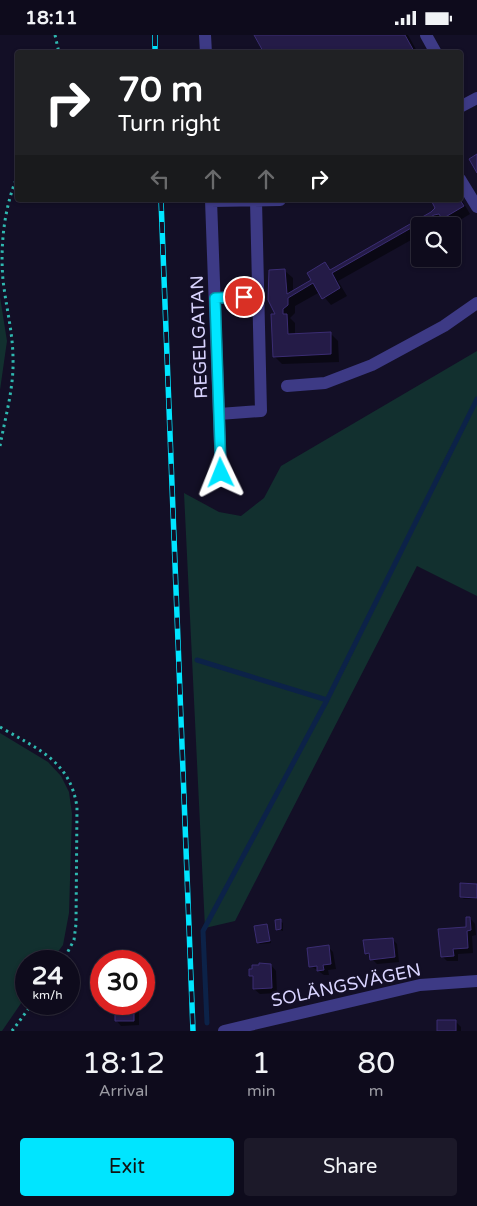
<!DOCTYPE html>
<html lang="en">
<head>
<meta charset="utf-8">
<style>
  body { margin:0; font-family:"Varela Round",sans-serif; background:#1c1929; color:#f1f3f6; height:100vh; display:flex; flex-direction:column; font-size:19px; white-space:nowrap }
  * { box-sizing:border-box; margin:0 }
  p { font-size:16px; color:#9b9ba3 }
  .icon { flex:none; width:28px; height:28px; fill:none; stroke:currentColor; stroke-width:2; stroke-linecap:round; stroke-linejoin:round }
  .map { position:relative; height:996px; overflow:hidden }
  .details { display:flex; flex-direction:column; background:#0e0b1c; flex:1 }
  .details>* { flex:none }
  .banner { position:absolute; left:15px; top:15px; width:448px; height:152px; border-radius:5px; box-shadow:0 1px 4px #0004,0 0 0 1px #2e2b3b; background:#202124; color:#fff; overflow:hidden }
  .controls { position:absolute; left:411px; top:182px; display:grid; gap:10px }
  .controls a { display:grid; place-items:center; width:50px; height:50px; border-radius:5px; background:#0e0b1c; box-shadow:0 1px 4px #0004,0 0 0 1px #2e2b3b; font-size:25px }
  .speed { position:absolute; left:15px; top:915px; display:flex; gap:10px; font-size:25px; font-weight:700; text-align:center }
  .speed>* { display:grid; place-content:center; width:65px; height:65px; border-radius:50%; background:#0e0b1c; box-shadow:0 1px 4px #0004,0 0 0 1px #2e2b3b; line-height:1 }
  .speed small { font-size:12px; font-weight:400 }
  .speed .limit { border:8px solid #d22; background:#fff; color:#111 }
  .pin { position:absolute; display:grid; place-items:center; width:42px; height:42px; color:#fff; margin:-21px; border:2px solid #fff; border-radius:50%; box-shadow:0 1px 5px #0007 }
  .me { position:absolute; width:55px; margin:-28px; rotate:358deg; stroke-linejoin:round; filter:drop-shadow(0 0 4px #0008) }
  .turn { display:flex; align-items:center; gap:18px; height:105px; padding:0 20px; font-size:22px }
  .turn .icon { width:65px; height:65px; stroke-width:2.5 }
  .turn b { display:block; font-size:35px; line-height:42px }
  .lanes { display:flex; align-items:center; height:48px; padding:0 20px; background:#0003; justify-content:center; gap:25px; direction:ltr }
  .lanes .off { opacity:.35 }
  .eta { display:flex; justify-content:space-evenly; align-items:center; height:85px; text-align:center }
  .eta b { font-size:30px; font-weight:600; line-height:35px }
  .action { display:flex; gap:10px; margin-top:auto; padding:10px 20px }
  .action a { flex:1; height:58px; border-radius:5px; background:#00e5ff; color:#111; font-size:20px; font-weight:600; line-height:58px; text-align:center }
  .action a+a { background:#1c1929; color:#f1f3f6 }
  .status { display:flex; justify-content:space-between; align-items:center; height:35px; padding:0 25px; background:#0e0b1c; direction:ltr }
  .status svg { height:14px; fill:currentColor }
  .map>svg:first-child { display:block }
  .green { fill:#12302f }
  .shadow { fill:#0007 }
  .lines { fill:none; stroke-linecap:round; stroke-linejoin:round }
  .stream { stroke:#0c2248; stroke-width:5 }
  .building { fill:#241b47; stroke:#3b2d73 }
  .path { stroke:#2fb8b0; stroke-width:3; stroke-dasharray:2.5 4; stroke-linecap:butt }
  .minor { stroke:#3d3a85; stroke-width:12 }
  .rail-casing { stroke:#00e5ff; stroke-width:5.5 }
  .rail { stroke:#130f26; stroke-width:4; stroke-dasharray:11; stroke-linecap:butt }
  .route-casing { stroke:#0095a6; stroke-width:12 }
  .route { stroke:#00e5ff; stroke-width:9 }
  .labels { text-anchor:middle; stroke-width:5; stroke-linejoin:round; paint-order:stroke }
  .street-label { font-size:18px; fill:#d9d4ff; stroke:#130f26 }
</style>
</head>
<body>
<div class="status"><b>18:11</b><svg viewBox="0 0 49 12"><path d="M0 12V9h3v3zM5 12V6h3v6zM10 12V3h3v9zM15 12V0h3v12zM26 1h20v11H26zM47 4h2v5h-2z"/></svg></div>
<div class="map">
<svg width="477" height="996" viewBox="0 0 477 996">
  <rect width="100%" height="100%" fill="#130f26"/>
  <path class="green" d="M 0,262 L 7,306 L 0,355 Z
    M 477,316 L 477,561 L 417,531 L 235,886 L 205,893 L 184,458 L 219,477 L 241,481 L 264,463 L 281,431 Z
    M 0,698 L 48,727 L 61,741 L 69,757 L 72,779 L 69,878 L 63,910 L 51,926 L 26,926 L 26,961 L 2,996 L 0,996 Z"/>
  <path class="shadow" d="M 255,0 L 408,0 L 418,18 L 265,18 Z
    M 460,162 L 470,179 L 450,191 L 446,186 L 435,191 L 420,191 L 420,200 L 338,246 L 347,261 L 331,270 L 320,257 L 295,271 L 295,278 L 290,283 L 295,288 L 295,300 L 330,298 L 338,306 L 339,327 L 282,329 L 274,321 L 277,280 L 285,236 L 293,243 L 293,257 L 313,245 L 325,229 L 331,235 L 432,178 L 437,173 L 438,165 L 460,165 Z
    M 477,850 L 477,864 L 464,864 L 461,862 Z
    M 470,883 L 475,889 L 476,900 L 472,901 L 473,918 L 458,919 L 458,926 L 447,926 L 442,921 L 468,893 Z
    M 280,886 L 283,888 L 283,896 L 277,894 Z
    M 266,890 L 271,908 L 260,909 L 258,907 Z
    M 392,904 L 397,909 L 399,927 L 377,929 L 366,918 Z
    M 328,912 L 333,917 L 336,934 L 328,935 L 329,940 L 324,940 L 311,931 Z
    M 271,930 L 276,936 L 277,958 L 260,959 L 254,954 L 254,944 L 251,940 Z
    M 144,939 L 151,939 L 154,948 L 144,948 Z
    M 116,969 L 139,969 L 139,990 L 121,991 L 116,985 Z
    M 456,987 L 461,992 L 461,996 L 438,996 Z"/>
  <g class="lines">
    <path class="stream" d="M 197,625 L 327,665
      M 207,988 L 203,896 L 327,665 L 477,364"/>
  </g>
  <path class="building" d="M 254,0 L 405,0 L 415,18 L 264,18 Z
    M 477,119 L 477,138 L 469,124 Z
    M 436,165 L 460,165 L 464,171 L 442,184 L 439,179 L 434,180 L 332,238 L 340,253 L 322,264 L 313,248 L 288,263 L 288,270 L 283,274 L 283,279 L 287,279 L 288,299 L 331,297 L 331,319 L 273,322 L 271,279 L 275,279 L 268,265 L 269,235 L 285,234 L 287,259 L 311,245 L 307,238 L 325,227 L 330,235 L 431,177 L 435,173 L 432,167 Z
    M 460,848 L 477,849 L 477,863 L 460,862 Z
    M 466,882 L 470,882 L 471,895 L 467,896 L 468,913 L 453,914 L 454,921 L 441,922 L 438,894 L 466,892 Z
    M 281,884 L 281,894 L 276,895 L 275,885 Z
    M 267,889 L 270,906 L 257,908 L 254,891 Z
    M 393,903 L 395,922 L 370,925 L 369,918 L 365,919 L 363,905 Z
    M 329,910 L 331,929 L 323,930 L 324,935 L 317,936 L 317,931 L 309,932 L 307,913 Z
    M 259,928 L 271,929 L 272,953 L 253,954 L 253,941 L 249,941 L 249,934 L 252,934 L 252,930 L 259,930 Z
    M 144,937 L 152,937 L 152,947 L 144,947 Z
    M 115,969 L 134,969 L 134,986 L 115,986 Z
    M 437,985 L 456,985 L 456,996 L 437,996 Z"/>
  <g class="lines">
    <path class="path" d="M 55,0 L 59,18
      M 0,411 C 5,383 14,353 13,324 C 13,298 6,272 3,245 C 0,211 4,172 18,140
      M 0,692 C 37,714 70,725 77,772 L 76,889 L 74,905 L 63,926
      M 12,996 L 32,969"/>
    <path class="minor" d="M 205,0 L 206,18
      M 426,0 L 436,18
      M 460,72 L 477,63
      M 460,144 L 477,172
      M 211,165 L 221,438
      M 211,166 L 280,165
      M 215,263 L 258,261
      M 287,351 L 325,348 L 372,330 L 444,291 L 477,268
      M 219,379 L 261,376 L 256,166
      M 224,996 L 420,950 L 477,946"/>
    <g class="rail-casing">
      <path id="rail" d="M 155,0 L 155,18
        M 161,165 L 193,996"/>
    </g>
    <use href="#rail" class="rail"/>
  </g>
  <g class="lines">
    <g class="route-casing">
      <path id="route" d="M 221,438 L 215,263 L 244,262"/>
    </g>
    <use href="#route" class="route"/>
  </g>
  <g class="labels">
    <g class="street-label">
      <text transform="translate(199 302) rotate(-92)" y="6">REGELGATAN</text>
      <text transform="translate(346 950) rotate(-12)" y="6">SOLÄNGSVÄGEN</text>
    </g>
  </g>
</svg>
<div class="controls">
<a><svg class="icon" aria-label="search" viewBox="0 0 24 24"><circle cx="10" cy="10" r="6"/><path d="M15 15l6 6"/></svg></a>
</div>
<div class="speed"><div>24<small>km/h</small></div><div class="limit">30</div></div>
<div class="pin" style="left:244px;top:262px;background:#d93025"><svg class="icon" aria-label="arrive" viewBox="0 0 24 24"><path d="M6 21V4h12l-3 4 3 4H6"/></svg></div>
<svg class="me" style="left:221px;top:438px" viewBox="-20 -20 40 40"><path d="M0-17L14 15 0 8-14 15z" fill="#00e5ff" stroke="#fff" stroke-width="4"/></svg>
<div class="banner">
<div class="turn"><svg class="icon" aria-label="right" viewBox="0 0 24 24"><path d="M7 20v-9h11M14 6l5 5-5 5"/></svg><div><b>70 m</b>Turn right</div></div>
<div class="lanes"><svg class="icon off" aria-label="left" viewBox="0 0 24 24"><path d="M17 20v-9H6M10 6l-5 5 5 5"/></svg><svg class="icon off" aria-label="ahead" viewBox="0 0 24 24"><path d="M12 20V5M6 11l6-6 6 6"/></svg><svg class="icon off" aria-label="ahead" viewBox="0 0 24 24"><path d="M12 20V5M6 11l6-6 6 6"/></svg><svg class="icon" aria-label="right" viewBox="0 0 24 24"><path d="M7 20v-9h11M14 6l5 5-5 5"/></svg></div>
</div>
</div>
<section class="details">
<div class="eta">
<div><b>18:12</b><p>Arrival</p></div>
<div><b>1</b><p>min</p></div>
<div><b>80</b><p>m</p></div>
</div>
<div class="action"><a>Exit</a><a>Share</a></div>
</section>
</body>
</html>
